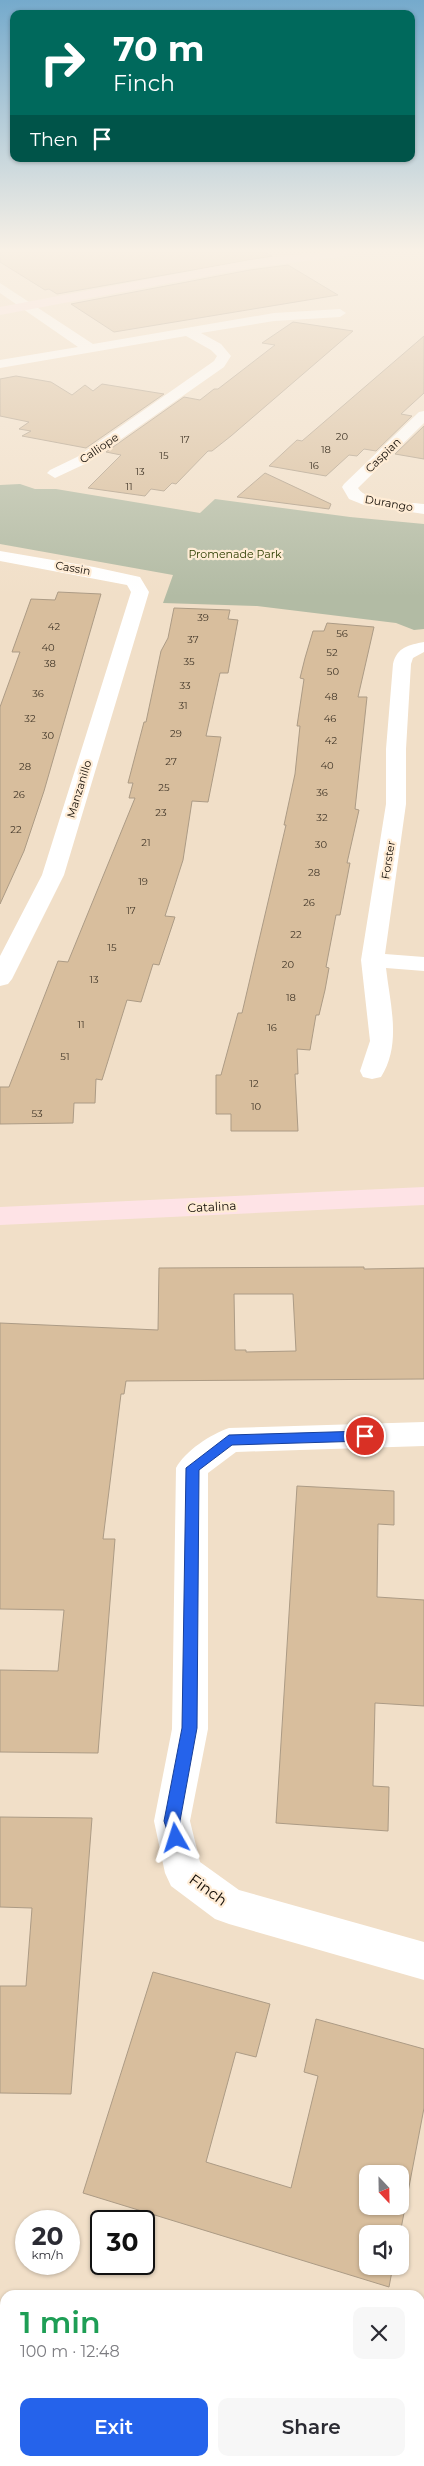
<!DOCTYPE html>
<html lang="en">
<head>
<meta charset="utf-8">
<style>
  body { margin:0; font-family:Montserrat,sans-serif; background:#f7f7f7; color:#2b2b33; height:100vh; display:flex; flex-direction:column; font-size:19px; white-space:nowrap }
  * { box-sizing:border-box; margin:0 }
  p { font-size:16px; color:#7c7c81 }
  .icon { flex:none; width:28px; height:28px; fill:none; stroke:currentColor; stroke-width:2; stroke-linecap:round; stroke-linejoin:round }
  .map { position:relative; flex:1; overflow:hidden }
  .details { position:absolute; left:0px; top:2290px; width:425px; height:176px; display:flex; flex-direction:column; background:#fff; border-radius:15px 15px 0 0; box-shadow:0 1px 4px #0004 }
  .details>* { flex:none }
  .banner { position:absolute; left:10px; top:10px; width:405px; height:152px; border-radius:10px; box-shadow:0 1px 4px #0004; background:#00695c; color:#fff; overflow:hidden }
  .needle { width:32px; rotate:158deg }
  .buttons { position:absolute; left:359px; top:2165px; display:grid; gap:10px }
  .buttons a { display:grid; place-items:center; width:50px; height:50px; border-radius:10px; background:#fff; box-shadow:0 1px 4px #0004; font-size:25px }
  .speed { position:absolute; left:15px; top:2210px; display:flex; gap:10px; font-size:25px; font-weight:700; text-align:center }
  .speed>* { display:grid; place-content:center; width:65px; height:65px; border-radius:50%; background:#fff; box-shadow:0 1px 4px #0004; line-height:1 }
  .speed small { font-size:12px; font-weight:400 }
  .speed .limit { border:2px solid #111; border-radius:8px; background:#fff; color:#111 }
  .pin { position:absolute; display:grid; place-items:center; width:42px; height:42px; color:#fff; margin:-21px; border:2px solid #fff; border-radius:50%; box-shadow:0 1px 5px #0007 }
  .me { position:absolute; width:55px; margin:-28px; rotate:354deg; stroke-linejoin:round; filter:drop-shadow(0 0 4px #0008) }
  .turn { display:flex; align-items:center; gap:18px; height:105px; padding:0 20px; font-size:22px }
  .turn .icon { width:65px; height:65px; stroke-width:2.5 }
  .turn b { display:block; font-size:35px; line-height:42px }
  .then { display:flex; align-items:center; height:48px; padding:0 20px; background:#0003; gap:10px; font-size:19px }
  .round { display:grid; place-items:center; flex:none; width:52px; height:52px; border-radius:10px; background:#f7f7f7 }
  .overview { display:flex; align-items:center; justify-content:space-between; height:85px; padding:0 20px }
  h1 { font-size:30px; font-weight:600; line-height:38px; color:#1e9e55 }
  .cta { display:flex; gap:10px; margin-top:auto; padding:10px 20px }
  .cta a { flex:1; height:58px; border-radius:10px; background:#2563eb; color:#fff; font-size:20px; font-weight:600; line-height:58px; text-align:center }
  .cta a+a { background:#f7f7f7; color:#2b2b33 }
  .map>svg:first-child { display:block }
  .green { fill:#b2bba4 }
  .building { fill:#d8be9d; stroke:#ac9b85; fill-rule:evenodd }
  .lines { fill:none; stroke-linecap:round; stroke-linejoin:round }
  .street { fill:#fff; fill-rule:evenodd }
  .secondary { fill:#fee3e6; fill-rule:evenodd }
  .route { fill:#2563eb; stroke:#184099 }
  .labels { text-anchor:middle; stroke-width:4.5; stroke-linejoin:round; paint-order:stroke }
  .number-label { font-size:10px; fill:#43382a }
  .far-street-label { font-size:11px; fill:#110b04; stroke:#ffecd5 }
  .far-park-label { font-size:11px; fill:#2d3d00; stroke:#ffecd5 }
  .street-label { font-size:12px; fill:#110b04; stroke:#ffecd5 }
  .near-street-label { font-size:15px; fill:#110b04; stroke:#ffecd5 }
</style>
</head>
<body>
<div class="map">
<svg width="424" height="2466" viewBox="0 0 424 2466">
  <rect width="100%" height="100%" fill="#f1dfc8"/>
  <path class="green" d="M 20,484 L 35,489 L 56,489 L 200,513 L 215,499 L 350,517 L 424,524 L 424,629 L 414,630 L 396,623 L 257,606 L 163,603 L 173,575 L 0,544 L 0,485 Z"/>
  <path class="building" d="M 0,252 L 264,252 L 272,256 L 57,294 L 49,289 L 45,290 L 0,262 Z
    M 288,265 L 338,295 L 114,332 L 71,304 L 250,270 Z
    M 293,322 L 353,331 L 231,436 L 212,451 L 208,451 L 176,484 L 172,483 L 164,491 L 151,489 L 145,496 L 88,488 L 121,455 L 106,452 L 184,397 L 200,400 L 214,389 L 218,389 L 275,345 L 262,343 Z
    M 424,336 L 424,393 L 401,414 L 412,416 L 376,451 L 364,449 L 357,456 L 349,455 L 326,476 L 269,466 L 297,440 L 302,441 Z
    M 16,376 L 51,382 L 72,395 L 85,385 L 93,391 L 102,384 L 164,394 L 86,448 L 22,436 L 31,431 L 19,429 L 29,422 L 0,416 L 0,379 Z
    M 424,426 L 424,459 L 395,454 Z
    M 265,473 L 331,504 L 329,509 L 237,497 Z
    M 58,592 L 101,594 L 44,791 L 24,851 L 0,904 L 0,707 L 20,652 L 12,652 L 31,599 L 55,600 Z
    M 174,608 L 230,610 L 228,619 L 238,620 L 228,673 L 220,673 L 206,736 L 221,737 L 208,802 L 192,801 L 183,860 L 165,916 L 175,917 L 159,965 L 153,964 L 141,1002 L 127,1000 L 102,1080 L 96,1079 L 95,1103 L 74,1103 L 73,1123 L 0,1124 L 0,1087 L 9,1087 L 58,961 L 68,962 L 135,798 L 129,798 L 133,783 L 128,783 L 144,722 L 146,722 L 161,651 L 168,638 Z
    M 327,623 L 374,627 L 358,697 L 367,697 L 355,809 L 359,810 L 347,863 L 350,863 L 340,915 L 336,915 L 326,967 L 329,968 L 325,990 L 319,1015 L 316,1015 L 310,1050 L 297,1049 L 298,1074 L 295,1074 L 298,1131 L 231,1131 L 231,1114 L 216,1114 L 216,1075 L 221,1075 L 238,1013 L 242,1013 L 286,825 L 284,825 L 295,774 L 300,726 L 297,726 L 304,679 L 300,678 L 305,658 L 313,631 L 324,631 Z
    M 364,1267 L 364,1269 L 424,1268 L 424,1379 L 126,1381 L 124,1394 L 121,1394 L 103,1539 L 115,1539 L 98,1753 L 0,1752 L 0,1670 L 58,1671 L 64,1610 L 0,1609 L 0,1323 L 158,1330 L 159,1268 ZM 234,1294 L 293,1294 L 296,1351 L 246,1352 L 246,1350 L 235,1350 Z
    M 297,1486 L 394,1491 L 394,1525 L 378,1524 L 377,1597 L 424,1600 L 424,1706 L 375,1703 L 373,1786 L 389,1787 L 388,1831 L 276,1823 Z
    M 0,1817 L 92,1818 L 71,2094 L 0,2093 L 0,1986 L 26,1986 L 32,1908 L 0,1907 Z
    M 153,1972 L 270,2004 L 256,2057 L 236,2052 L 206,2162 L 291,2188 L 318,2076 L 304,2072 L 316,2019 L 424,2049 L 424,2108 L 400,2234 L 368,2234 L 368,2266 L 393,2266 L 389,2287 L 83,2193 ZM 368,2174 L 400,2174 L 400,2206 L 368,2206 Z"/>
  <g class="lines">
    <path class="street" d="M 0,283 L 93,344 L 274,313 L 340,309 L 346,313 L 340,317 L 274,321 L 201,333 L 221,344 L 231,356 L 224,367 L 87,463 L 55,478 L 47,473 L 50,470 L 77,457 L 214,361 L 217,356 L 211,350 L 186,336 L 0,368 L 0,360 L 78,347 L 0,293 Z
      M 424,411 L 424,423 L 358,488 C 366,502 408,502 424,504 L 424,514 L 364,505 L 349,499 L 342,487 L 344,484 L 419,412 Z
      M 0,551 L 94,567 L 140,577 L 149,592 L 64,875 L 12,979 L 8,984 L 0,986 L 0,956 L 42,875 L 131,592 L 127,585 L 0,561 Z
      M 424,642 L 424,652 L 413,658 L 411,664 L 406,749 L 406,804 L 385,954 L 424,957 L 424,971 L 386,968 C 390,1004 402,1044 381,1077 L 372,1079 L 363,1077 L 360,1071 L 370,1041 L 361,960 L 386,804 L 386,749 L 393,664 C 397,647 409,645 424,642 Z
      M 424,1422 L 424,1446 L 236,1452 L 208,1473 L 208,1729 L 190,1821 L 200,1862 L 239,1890 L 424,1942 L 424,1980 L 229,1924 L 215,1919 L 171,1886 L 165,1873 L 154,1821 L 172,1729 L 176,1468 C 185,1451 211,1434 229,1428 Z"/>
    <path class="secondary" d="M 321,252 L 352,252 L 346,256 L 250,268 L 0,315 L 0,307 L 250,260 Z
      M 424,1187 L 424,1205 L 0,1225 L 0,1207 Z
      M 0,2309 L 5,2310 L 5,2354 L 0,2353 Z
      M 420,2420 L 424,2421 L 424,2466 L 408,2461 L 420,2461 Z
      M 5,2442 L 5,2461 L 58,2461 L 60,2466 L 0,2466 L 0,2444 Z"/>
  </g>
  <linearGradient id="sky" x2="0" y2="1"><stop stop-color="#75aacc"/><stop offset="0.42" stop-color="#f9f1e6"/><stop offset="1" stop-color="#f9f1e6" stop-opacity="0"/></linearGradient>
  <rect width="424" height="597" fill="url(#sky)"/>
  <path class="route" d="M 365,1431 L 371,1436 L 365,1441 L 232,1445 L 199,1470 L 197,1728 L 180,1821 L 184,1838 L 182,1843 L 176,1845 L 171,1843 L 164,1821 L 182,1728 L 186,1468 L 229,1435 Z"/>
  <g class="labels">
    <g class="number-label">
      <text x="342" y="440">20</text>
      <text x="185" y="443">17</text>
      <text x="326" y="453">18</text>
      <text x="164" y="459">15</text>
      <text x="314" y="469">16</text>
      <text x="140" y="475">13</text>
      <text x="129" y="490">11</text>
      <text x="203" y="621">39</text>
      <text x="54" y="630">42</text>
      <text x="342" y="637">56</text>
      <text x="193" y="643">37</text>
      <text x="48" y="651">40</text>
      <text x="332" y="656">52</text>
      <text x="189" y="665">35</text>
      <text x="50" y="667">38</text>
      <text x="333" y="675">50</text>
      <text x="185" y="689">33</text>
      <text x="38" y="697">36</text>
      <text x="331" y="700">48</text>
      <text x="183" y="709">31</text>
      <text x="30" y="722">32</text>
      <text x="330" y="722">46</text>
      <text x="176" y="737">29</text>
      <text x="48" y="739">30</text>
      <text x="331" y="744">42</text>
      <text x="171" y="765">27</text>
      <text x="327" y="769">40</text>
      <text x="25" y="770">28</text>
      <text x="164" y="791">25</text>
      <text x="322" y="796">36</text>
      <text x="19" y="798">26</text>
      <text x="161" y="816">23</text>
      <text x="322" y="821">32</text>
      <text x="16" y="833">22</text>
      <text x="146" y="846">21</text>
      <text x="321" y="848">30</text>
      <text x="314" y="876">28</text>
      <text x="143" y="885">19</text>
      <text x="309" y="906">26</text>
      <text x="131" y="914">17</text>
      <text x="296" y="938">22</text>
      <text x="112" y="951">15</text>
      <text x="288" y="968">20</text>
      <text x="94" y="983">13</text>
      <text x="291" y="1001">18</text>
      <text x="81" y="1028">11</text>
      <text x="272" y="1031">16</text>
      <text x="65" y="1060">51</text>
      <text x="254" y="1087">12</text>
      <text x="256" y="1110">10</text>
      <text x="37" y="1117">53</text>
    </g>
    <g class="far-street-label">
      <text transform="translate(99 448) rotate(-34)" y="4">Calliope</text>
      <text transform="translate(383 455) rotate(-44)" y="4">Caspian</text>
      <text transform="translate(389 503) rotate(10)" y="4">Durango</text>
      <text transform="translate(73 568) rotate(10)" y="4">Cassin</text>
      <text transform="translate(79 789) rotate(-73)" y="4">Manzanillo</text>
      <text transform="translate(388 860) rotate(-81)" y="4">Forster</text>
    </g>
    <g class="far-park-label">
      <text x="235" y="558">Promenade Park</text>
    </g>
    <g class="street-label">
      <text transform="translate(212 1207) rotate(-3)" y="4">Catalina</text>
    </g>
    <g class="near-street-label">
      <text transform="translate(208 1890) rotate(36)" y="5">Finch</text>
    </g>
  </g>
</svg>
<div class="buttons">
<a><svg class="needle" viewBox="-14 -14 28 28"><path d="M0-13l5 13h-10z" fill="#e53935"/><path d="M0 13l5-13h-10z" fill="#7c7c81"/></svg></a>
<a><svg class="icon" aria-label="sound" viewBox="0 0 24 24"><path d="M4 9h4l5-4v14l-5-4H4zM17 9q2 3 0 6"/></svg></a>
</div>
<div class="speed"><div>20<small>km/h</small></div><div class="limit">30</div></div>
<div class="pin" style="left:365px;top:1436px;background:#d93025"><svg class="icon" aria-label="arrive" viewBox="0 0 24 24"><path d="M6 21V4h12l-3 4 3 4H6"/></svg></div>
<svg class="me" style="left:176px;top:1838px" viewBox="-20 -20 40 40"><path d="M0-17L14 15 0 8-14 15z" fill="#2563eb" stroke="#fff" stroke-width="4"/></svg>
<div class="banner">
<div class="turn"><svg class="icon" aria-label="right" viewBox="0 0 24 24"><path d="M7 20v-9h11M14 6l5 5-5 5"/></svg><div><b>70 m</b>Finch</div></div>
<div class="then">Then<svg class="icon" aria-label="arrive" viewBox="0 0 24 24"><path d="M6 21V4h12l-3 4 3 4H6"/></svg></div>
</div>
<section class="details">
<div class="overview"><div><h1>1 min</h1><p>100 m · 12:48</p></div><a class="round"><svg class="icon" aria-label="close" viewBox="0 0 24 24"><path d="M6 6l12 12M18 6L6 18"/></svg></a></div>
<div class="cta"><a>Exit</a><a>Share</a></div>
</section>
</div>
</body>
</html>
